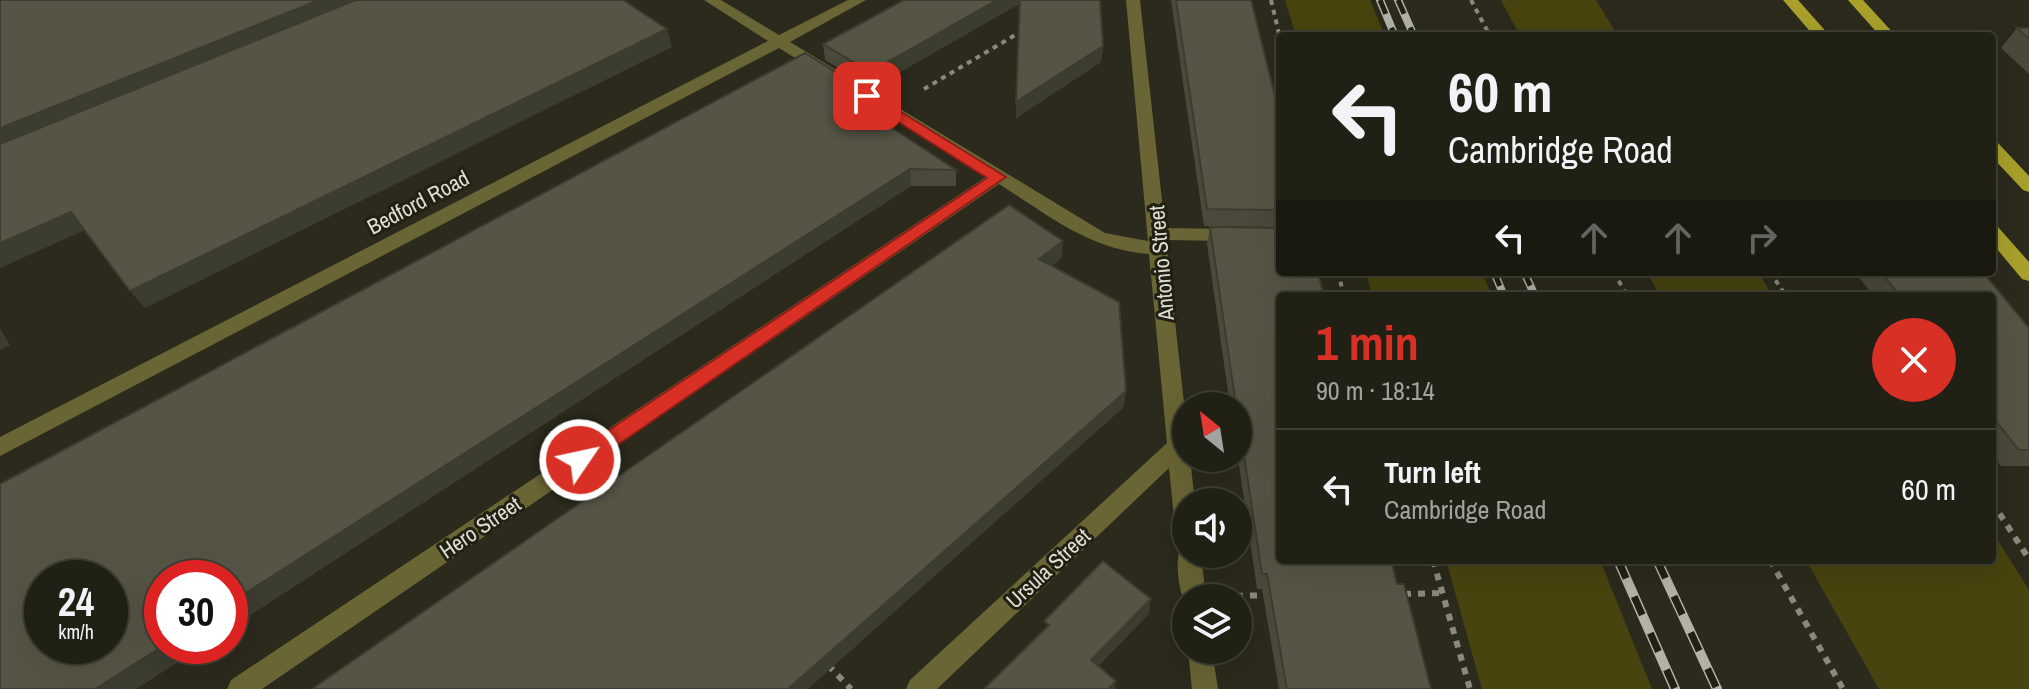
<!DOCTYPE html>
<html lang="en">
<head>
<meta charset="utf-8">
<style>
  body { margin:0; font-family:"Archivo Narrow",sans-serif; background:#28281e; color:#f1f3f6; height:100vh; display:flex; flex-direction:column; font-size:30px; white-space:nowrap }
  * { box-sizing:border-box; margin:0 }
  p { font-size:26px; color:#a2a3a0 }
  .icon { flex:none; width:44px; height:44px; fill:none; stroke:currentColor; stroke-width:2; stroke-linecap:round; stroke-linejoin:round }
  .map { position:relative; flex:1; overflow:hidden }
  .sheet { position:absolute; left:1276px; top:292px; width:720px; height:272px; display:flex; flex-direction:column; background:#202015; border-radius:8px; box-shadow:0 8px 32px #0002,0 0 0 2px #3d3e34 }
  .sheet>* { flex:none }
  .top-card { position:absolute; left:1276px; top:32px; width:720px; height:244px; border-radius:8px; box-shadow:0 8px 32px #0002,0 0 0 2px #3d3e34; background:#202015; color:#f1f3f6; overflow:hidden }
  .needle { width:52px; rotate:330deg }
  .controls { position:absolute; left:1172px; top:392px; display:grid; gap:16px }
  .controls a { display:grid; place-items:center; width:80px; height:80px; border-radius:50%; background:#202015; box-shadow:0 8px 32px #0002,0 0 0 2px #3d3e34; font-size:40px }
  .speed { position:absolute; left:24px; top:560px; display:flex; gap:16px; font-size:40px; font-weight:700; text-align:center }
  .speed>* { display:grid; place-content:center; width:104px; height:104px; border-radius:50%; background:#202015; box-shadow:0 8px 32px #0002,0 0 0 2px #3d3e34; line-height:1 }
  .speed small { font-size:20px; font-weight:400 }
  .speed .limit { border:12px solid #d22; background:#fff; color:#111 }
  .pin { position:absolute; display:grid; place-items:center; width:68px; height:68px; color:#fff; margin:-34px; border-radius:16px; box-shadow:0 4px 12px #0006 }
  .me { position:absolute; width:88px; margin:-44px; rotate:56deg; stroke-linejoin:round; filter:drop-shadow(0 0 6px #0008) }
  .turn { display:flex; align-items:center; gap:28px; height:168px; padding:0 40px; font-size:36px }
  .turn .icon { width:104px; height:104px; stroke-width:2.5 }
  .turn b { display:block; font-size:56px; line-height:68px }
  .lanes { display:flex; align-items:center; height:76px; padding:0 40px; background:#0003; justify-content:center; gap:40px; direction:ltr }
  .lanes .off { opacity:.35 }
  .round { display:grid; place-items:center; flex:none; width:84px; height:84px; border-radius:42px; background:#28281e }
  .head { display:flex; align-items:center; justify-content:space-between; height:136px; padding:0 40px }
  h1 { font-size:48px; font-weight:800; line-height:60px; color:#d93025 }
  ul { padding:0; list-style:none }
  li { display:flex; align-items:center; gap:24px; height:120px; padding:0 40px; border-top:2px solid #3d3e34 }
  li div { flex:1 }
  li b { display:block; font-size:30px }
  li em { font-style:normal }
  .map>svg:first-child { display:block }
  .green { fill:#48440f }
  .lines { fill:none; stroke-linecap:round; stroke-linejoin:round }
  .path-far1 { stroke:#8a897e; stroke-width:4; stroke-dasharray:5 5; stroke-linecap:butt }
  .path { stroke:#8a897e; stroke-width:6; stroke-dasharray:7 7; stroke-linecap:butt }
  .street { fill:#696534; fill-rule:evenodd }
  .primary { fill:#a8a02b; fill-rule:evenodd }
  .rail-far1-casing { stroke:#b2b2a8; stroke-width:8 }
  .rail-casing { stroke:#b2b2a8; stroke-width:10 }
  .rail-far1 { stroke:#212012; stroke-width:5; stroke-dasharray:15; stroke-linecap:butt }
  .rail { stroke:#212012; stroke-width:7; stroke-dasharray:20; stroke-linecap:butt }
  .wall { fill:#4a493b }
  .shaded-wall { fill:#3c3c30 }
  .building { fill:#565545; stroke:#3c3c30; stroke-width:2; fill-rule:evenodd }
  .route { fill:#d93025; stroke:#8d1f18; stroke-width:2 }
  .labels { text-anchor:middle; stroke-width:6; stroke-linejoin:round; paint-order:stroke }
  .street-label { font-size:22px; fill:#deded5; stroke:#212012 }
</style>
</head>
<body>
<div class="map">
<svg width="2029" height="689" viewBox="0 0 2029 689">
  <rect width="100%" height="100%" fill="#2b2a1c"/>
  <path class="green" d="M 1285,0 L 1370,0 L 1385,36 L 1296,36 Z
    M 1501,0 L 1596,0 L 1618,36 L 1520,36 Z
    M 1366,272 L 1482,272 L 1492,296 L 1372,296 Z
    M 1647,272 L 1758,272 L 1773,296 L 1660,296 Z
    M 1992,531 L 2029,590 L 2029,689 L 1879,689 L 1806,560 L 1992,560 Z
    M 1446,560 L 1600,560 L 1652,689 L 1482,689 Z"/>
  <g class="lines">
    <path class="path-far1" d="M 1271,0 L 1280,38
      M 1471,0 L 1490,36
      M 924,89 L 1022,31
      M 1338,272 L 1344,296
      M 1614,272 L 1627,296
      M 1770,272 L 1786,296"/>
    <path class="path" d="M 1992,502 L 2029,559
      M 1433,560 L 1470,689
      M 1770,560 L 1843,689
      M 1404,594 L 1443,593
      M 1236,596 L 1270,595
      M 828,665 L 851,689"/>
    <path class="street" d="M 704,0 L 721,0 L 779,35 L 848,0 L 866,0 L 790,42 L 1105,233 L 1148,241 L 1126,0 L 1140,0 L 1165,228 L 1280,230 L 1280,242 L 1166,240 L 1186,421 L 1186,458 L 1190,458 L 1195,502 L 1186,502 L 1186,537 L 1178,534 L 1175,527 L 1169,468 L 937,689 L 906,689 L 910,680 L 1167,443 L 1149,254 C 1090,250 1048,215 999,184 L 262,689 L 227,689 L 231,680 L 986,177 L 779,48 L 0,456 L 0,437 L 768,41 Z
      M 1186,545 L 1186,554 L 1201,554 L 1206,598 L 1186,598 L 1186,606 C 1179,592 1174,561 1181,547 Z
      M 1188,650 L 1212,650 L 1218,689 L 1192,689 Z"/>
    <path class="primary" d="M 1783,0 L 1798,0 L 1830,36 L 1814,36 Z
      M 1848,0 L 1863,0 L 1896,36 L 1880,36 Z
      M 1992,142 L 1998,143 L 2029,176 L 2029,192 L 2023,190 L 1992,157 Z
      M 1992,225 L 1998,227 L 2029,262 L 2029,281 L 2022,279 L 1992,243 Z"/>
    <g class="rail-far1-casing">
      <path id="rail-far1" d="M 1380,0 L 1395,36
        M 1398,0 L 1414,36
        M 1494,272 L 1504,296
        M 1524,272 L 1535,296"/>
    </g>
    <g class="rail-casing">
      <path id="rail" d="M 1618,560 L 1675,689
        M 1657,560 L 1717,689"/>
    </g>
    <use href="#rail-far1" class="rail-far1"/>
    <use href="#rail" class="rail"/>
  </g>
  <path class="wall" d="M 904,0 L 1100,0 L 1103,46 L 1101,62 L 1016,118 L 1020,3 L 872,88 L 825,60 L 823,44 Z
    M 1171,0 L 1251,0 L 1280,116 L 1280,227 L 1204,226 Z
    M 2017,28 L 2029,28 L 2029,74 L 2001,48 Z
    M 852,82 L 854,98 L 851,100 L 956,170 L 956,186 L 911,186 L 136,689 L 0,689 Z
    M 1210,227 L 1280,296 L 1397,584 L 1431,689 L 1279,689 L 1262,589 L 1257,589 L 1238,458 L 1238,406 L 1230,406 L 1207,244 Z
    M 1863,272 L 1983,272 L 2029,328 L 2029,466 L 2001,466 L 1992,454 L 1992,296 L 1873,296 L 1859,277 Z"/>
  <path class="shaded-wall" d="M 319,0 L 370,0 L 0,151 L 0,128 Z
    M 997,0 L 1021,0 L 1021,3 L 872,88 L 870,72 Z
    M 667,29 L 672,47 L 145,308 L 130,291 Z
    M 1103,46 L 1101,62 L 1016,118 L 1016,102 Z
    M 852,82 L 854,98 L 839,107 L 836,91 Z
    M 910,169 L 911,186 L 230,628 L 230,603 Z
    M 71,212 L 85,230 L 0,268 L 0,243 Z
    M 1063,241 L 1062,258 L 1039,276 L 1039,259 Z
    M 0,328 L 10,345 L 0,350 Z
    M 1126,391 L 1124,407 L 808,689 L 788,689 Z
    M 1151,599 L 1149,614 L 1090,675 L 1091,660 Z
    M 163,646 L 202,646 L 136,689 L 95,689 Z
    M 1116,681 L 1115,689 L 1108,689 Z"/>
  <path class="building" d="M 0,0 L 319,0 L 0,128 Z
    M 356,0 L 623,0 L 667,29 L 130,291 L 71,212 L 0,243 L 0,144 Z
    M 904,0 L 997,0 L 870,72 L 823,44 Z
    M 1020,0 L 1100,0 L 1103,46 L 1016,102 Z
    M 1176,0 L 1251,0 L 1280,116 L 1280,210 L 1207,209 Z
    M 2017,28 L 2029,28 L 2029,39 Z
    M 805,53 L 852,82 L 836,91 L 956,170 L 910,169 L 230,603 L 230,578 L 162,578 L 163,646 L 95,689 L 0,689 L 0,484 ZM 42,578 L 110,578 L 110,646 L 42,646 Z
    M 1009,205 L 1063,241 L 1039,259 L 1119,302 L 1126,391 L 788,689 L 312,689 Z
    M 1210,227 L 1280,228 L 1280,272 L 1318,272 L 1324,296 L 1280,296 L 1280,560 L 1391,560 L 1397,584 L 1404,584 L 1431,689 L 1287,689 L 1267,574 L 1262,574 L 1238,416 L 1238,406 L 1236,406 Z
    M 1881,272 L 1983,272 L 2029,328 L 2029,450 L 2019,450 L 1992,416 L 1992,296 L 1900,296 Z
    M 1103,561 L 1151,599 L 1091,660 L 1116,681 L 1108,689 L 984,689 L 1049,625 L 1044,621 Z"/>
  <path class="route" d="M 867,91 L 1006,177 L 587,466 L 573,466 L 570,460 L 573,454 L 987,178 L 862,99 L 862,93 Z"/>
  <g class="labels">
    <g class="street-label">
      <text transform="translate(418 202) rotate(-28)" y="8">Bedford Road</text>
      <text transform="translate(1161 263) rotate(-95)" y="8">Antonio Street</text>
      <text transform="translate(480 527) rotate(-34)" y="8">Hero Street</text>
      <text transform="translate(1048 568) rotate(-43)" y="8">Ursula Street</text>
    </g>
  </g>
</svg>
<div class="controls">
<a><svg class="needle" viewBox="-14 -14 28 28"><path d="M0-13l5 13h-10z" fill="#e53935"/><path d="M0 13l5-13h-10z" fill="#a2a3a0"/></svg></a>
<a><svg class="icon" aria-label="sound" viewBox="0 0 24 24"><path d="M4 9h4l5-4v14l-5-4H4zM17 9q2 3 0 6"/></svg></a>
<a><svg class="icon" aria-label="layers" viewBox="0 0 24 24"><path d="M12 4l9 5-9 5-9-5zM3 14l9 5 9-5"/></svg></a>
</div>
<div class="speed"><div>24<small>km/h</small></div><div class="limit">30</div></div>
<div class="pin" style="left:867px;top:96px;background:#d93025"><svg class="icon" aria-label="arrive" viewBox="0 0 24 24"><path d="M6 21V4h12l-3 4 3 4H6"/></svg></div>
<svg class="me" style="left:580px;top:460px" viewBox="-20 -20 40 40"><circle r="17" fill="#d93025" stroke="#fff" stroke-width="3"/><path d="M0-11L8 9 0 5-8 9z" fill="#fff"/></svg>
<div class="top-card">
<div class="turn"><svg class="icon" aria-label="left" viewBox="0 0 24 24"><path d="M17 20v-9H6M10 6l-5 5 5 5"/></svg><div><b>60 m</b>Cambridge Road</div></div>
<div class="lanes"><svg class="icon" aria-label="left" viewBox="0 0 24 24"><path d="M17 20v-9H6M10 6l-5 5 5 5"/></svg><svg class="icon off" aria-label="ahead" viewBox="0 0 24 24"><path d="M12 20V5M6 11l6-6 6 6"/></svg><svg class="icon off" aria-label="ahead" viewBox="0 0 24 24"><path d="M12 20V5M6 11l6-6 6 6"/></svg><svg class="icon off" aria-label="right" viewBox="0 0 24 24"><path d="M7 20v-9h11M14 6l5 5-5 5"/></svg></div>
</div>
<section class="sheet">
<div class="head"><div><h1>1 min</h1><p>90 m · 18:14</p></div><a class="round" style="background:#d93025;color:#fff"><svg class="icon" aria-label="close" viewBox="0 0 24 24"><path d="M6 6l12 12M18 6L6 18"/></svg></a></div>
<ul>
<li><svg class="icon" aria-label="left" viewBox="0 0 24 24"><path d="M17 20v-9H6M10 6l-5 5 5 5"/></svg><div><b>Turn left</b><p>Cambridge Road</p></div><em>60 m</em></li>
</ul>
</section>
</div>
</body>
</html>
